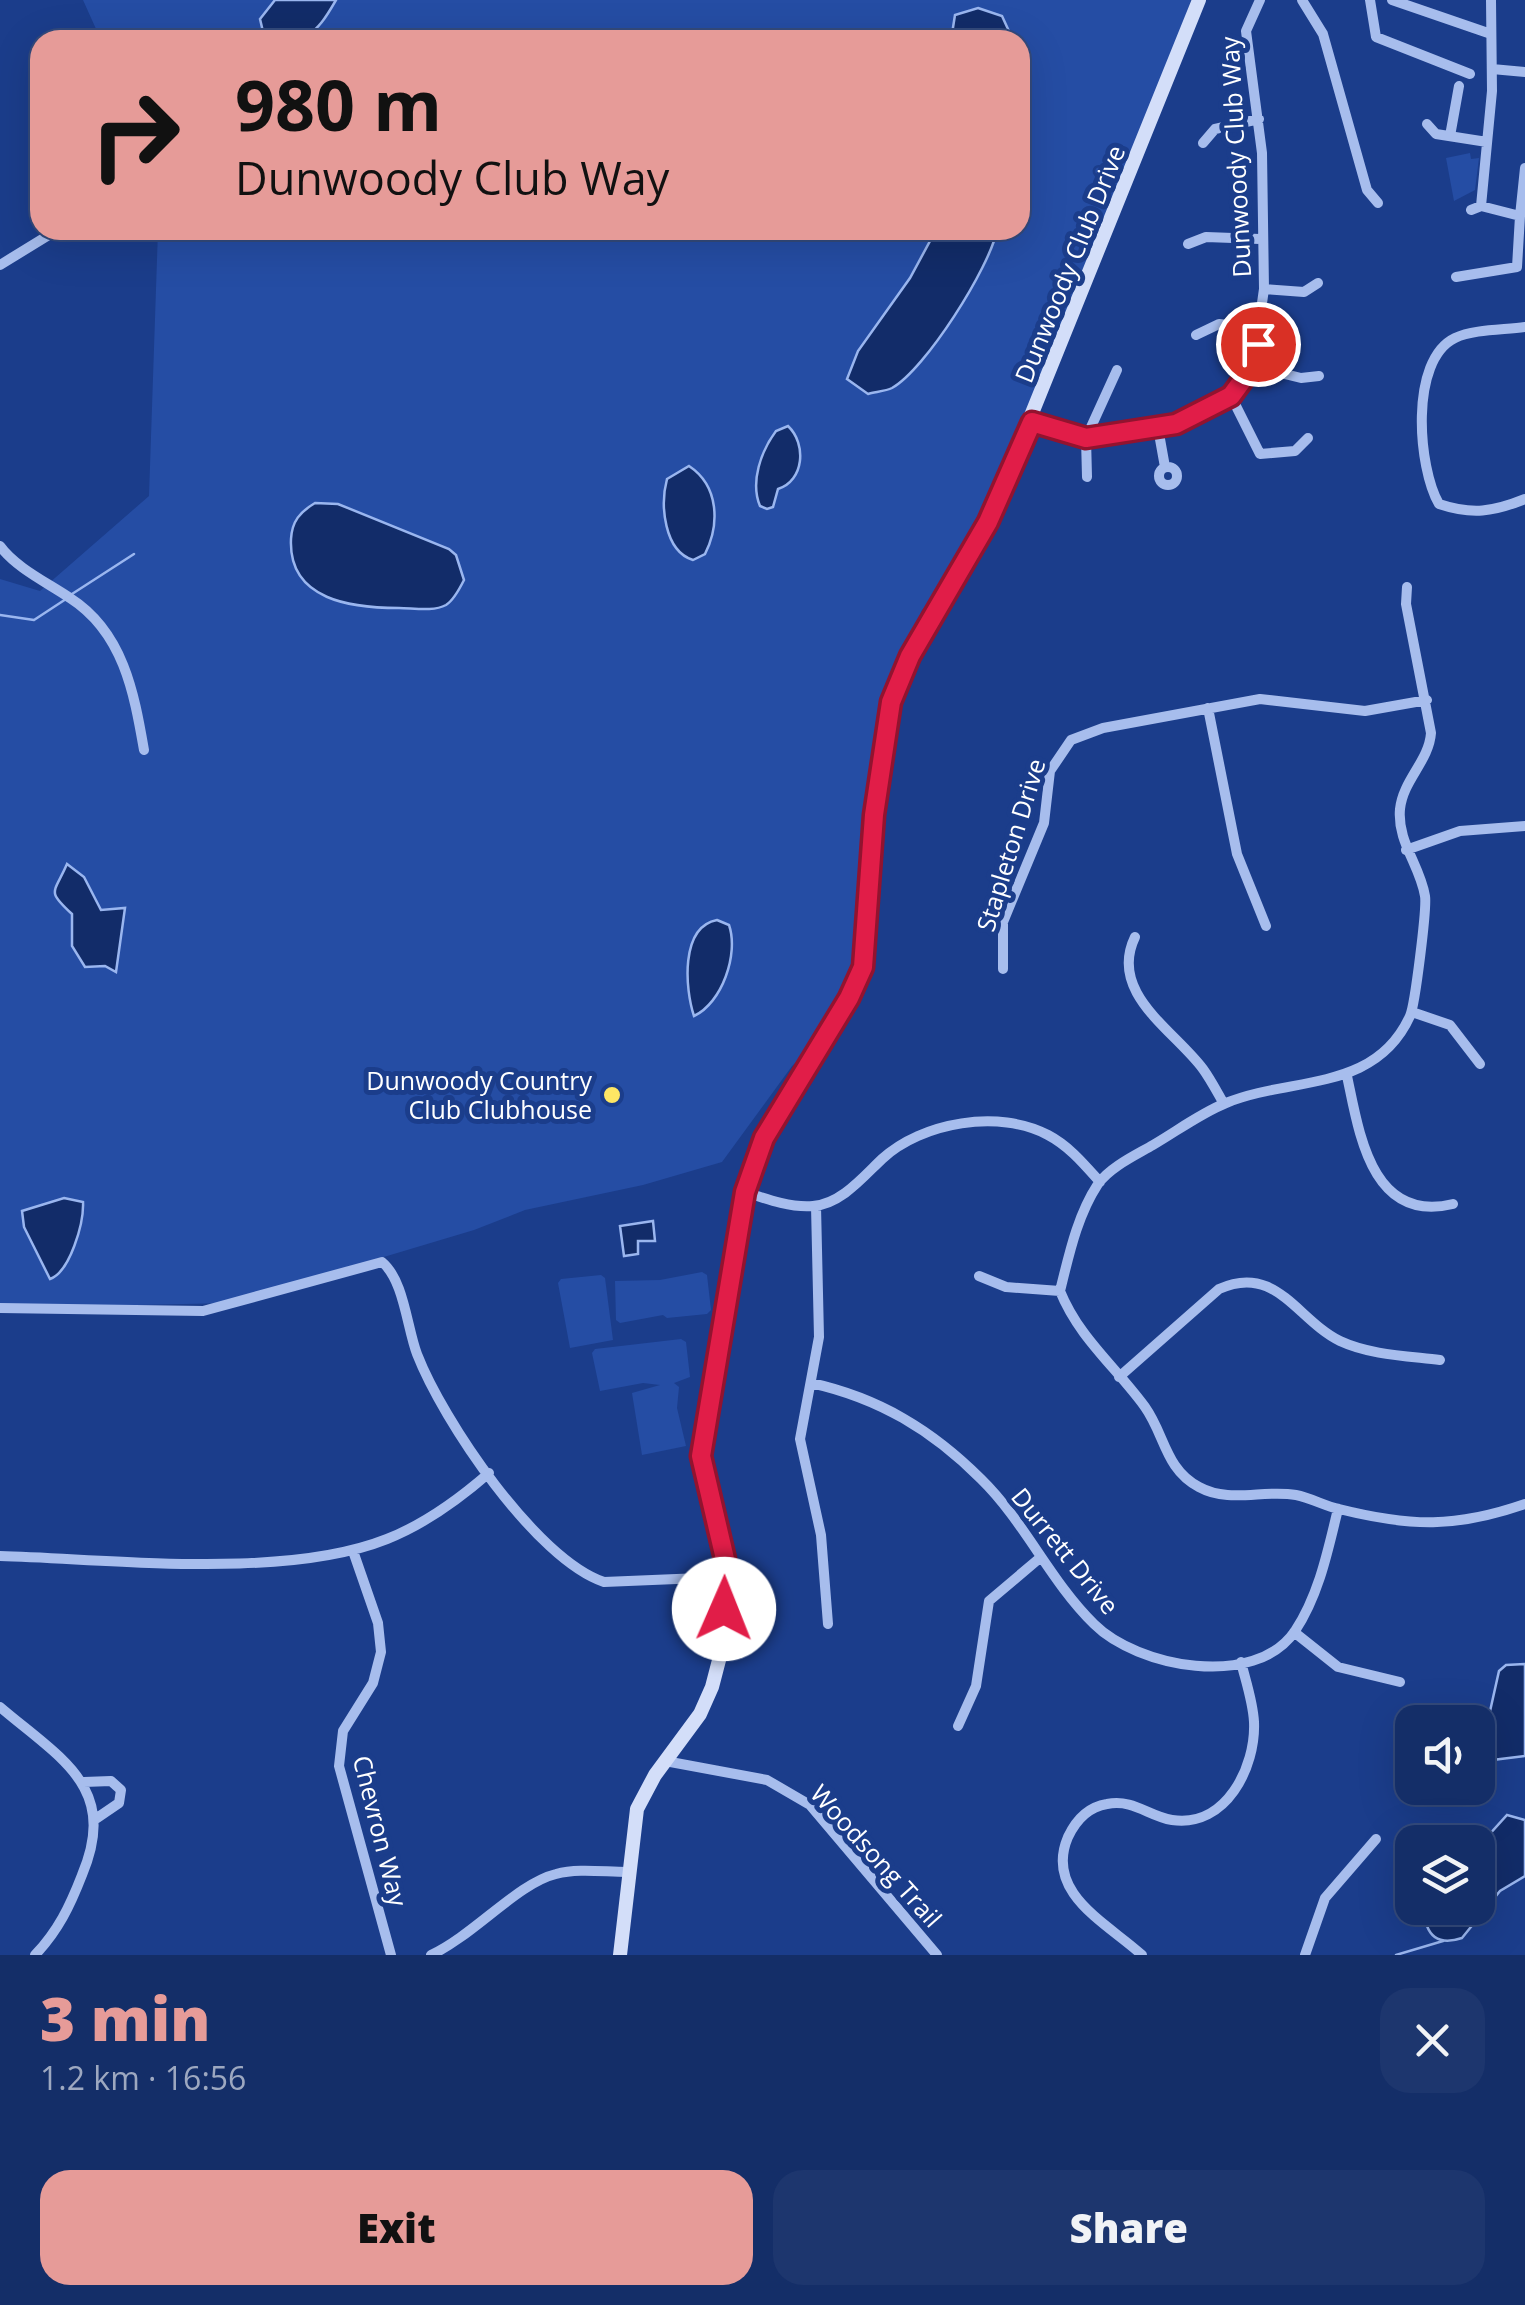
<!DOCTYPE html>
<html lang="en">
<head>
<meta charset="utf-8">
<style>
  body { margin:0; font-family:"Open Sans",sans-serif; background:#1d366e; color:#f1f3f6; height:100vh; display:flex; flex-direction:column; font-size:38px; white-space:nowrap }
  * { box-sizing:border-box; margin:0 }
  p { font-size:32px; color:#9da8c0 }
  .icon { flex:none; width:55px; height:55px; fill:none; stroke:currentColor; stroke-width:2; stroke-linecap:round; stroke-linejoin:round }
  .map { position:relative; height:1955px; overflow:hidden }
  .sheet { display:flex; flex-direction:column; background:#142e68; flex:1 }
  .sheet>* { flex:none }
  .banner { position:absolute; left:30px; top:30px; width:1000px; height:210px; border-radius:30px; box-shadow:0 10px 40px #0002,0 0 0 2px #334a7c; background:#e69b98; color:#111; overflow:hidden }
  .tools { position:absolute; left:1395px; top:1705px; display:grid; gap:20px }
  .tools a { display:grid; place-items:center; width:100px; height:100px; border-radius:20px; background:#142e68; box-shadow:0 10px 40px #0002,0 0 0 2px #334a7c; font-size:50px }
  .pin { position:absolute; display:grid; place-items:center; width:85px; height:85px; color:#fff; margin:-42px; border:5px solid #fff; border-radius:50%; box-shadow:0 2px 10px #0007 }
  .me { position:absolute; width:110px; margin:-55px; rotate:1deg; stroke-linejoin:round; filter:drop-shadow(0 0 8px #0008) }
  .turn { display:flex; align-items:center; gap:35px; height:210px; padding:0 40px; font-size:45px }
  .turn .icon { width:130px; height:130px; stroke-width:2.5 }
  .turn b { display:block; font-size:70px; line-height:85px }
  .round { display:grid; place-items:center; flex:none; width:105px; height:105px; border-radius:30px; background:#1d366e }
  .summary { display:flex; align-items:center; justify-content:space-between; height:170px; padding:0 40px }
  h1 { font-size:60px; font-weight:800; line-height:75px; color:#e69b98 }
  .button { display:flex; gap:20px; margin-top:auto; padding:20px 40px }
  .button a { flex:1; height:115px; border-radius:30px; background:#e69b98; color:#111; font-size:40px; font-weight:800; line-height:115px; text-align:center }
  .button a+a { background:#1d366e; color:#f1f3f6 }
  .map>svg:first-child { display:block }
  .green { fill:#254da4 }
  .water { fill:#122c69; stroke:#9ab6ef; stroke-width:2.5 }
  .lines { fill:none; stroke-linecap:round; stroke-linejoin:round }
  .stream { stroke:#9ab6ef; stroke-width:2.5 }
  .street { stroke:#a7bded; stroke-width:10 }
  .secondary { stroke:#d3def9; stroke-width:14 }
  .route-casing { stroke:#92132f; stroke-width:25 }
  .route { stroke:#e11d48; stroke-width:18 }
  .poi-dot { fill:#fee664; stroke:#1b3d8b; stroke-width:4 }
  .labels { text-anchor:middle; stroke-width:10; stroke-linejoin:round; paint-order:stroke }
  .street-label { font-size:25px; fill:#fff; stroke:#1b3d8b }
  .poi-label { font-size:25px; fill:#fff; stroke:#1b3d8b; text-anchor:end }
</style>
</head>
<body>
<div class="map">
<svg width="1525" height="1955" viewBox="0 0 1525 1955">
  <rect width="100%" height="100%" fill="#1b3d8b"/>
  <path class="green" d="M 83,0 L 1191,0 L 1136,159 L 966,568 L 922,610 L 894,677 L 862,854 L 874,949 L 831,1030 L 792,1066 L 722,1162 L 643,1185 L 525,1210 L 474,1230 L 230,1303 L 0,1308 L 0,579 L 40,591 L 149,496 L 158,230 L 1020,230 L 1020,40 L 101,40 Z
    M 1470,153 L 1471,159 L 1479,158 L 1475,190 L 1454,201 L 1446,158 Z
    M 702,1272 L 707,1275 L 711,1310 L 707,1314 L 667,1318 L 663,1315 L 620,1323 L 616,1320 L 615,1281 L 660,1280 Z
    M 601,1275 L 605,1278 L 613,1340 L 570,1348 L 558,1283 L 561,1279 Z
    M 681,1339 L 686,1342 L 690,1377 L 674,1383 L 679,1387 L 677,1408 L 686,1446 L 642,1455 L 632,1393 L 660,1385 L 643,1383 L 600,1391 L 592,1353 L 595,1349 Z"/>
  <path class="water" d="M 275,0 L 336,0 C 314,38 308,40 265,40 L 260,19 Z
    M 978,8 L 1002,16 L 1013,40 L 951,40 L 955,15 Z
    M 936,230 L 997,230 C 990,267 925,370 892,388 C 886,391 875,392 868,394 L 847,379 L 858,351 L 910,278 Z
    M 788,426 C 807,444 804,481 778,489 L 773,507 L 767,509 L 760,506 C 750,482 761,451 776,431 Z
    M 689,466 C 719,486 720,524 705,554 L 693,560 C 664,551 660,505 667,479 Z
    M 315,503 L 338,504 L 449,549 L 456,555 L 464,580 C 460,588 454,600 446,605 C 433,612 413,608 399,608 C 353,608 288,601 291,539 C 292,521 300,512 315,503 Z
    M 67,864 L 84,877 L 101,910 L 125,908 L 116,972 L 105,966 L 85,967 L 72,946 L 72,914 C 46,890 54,894 67,864 Z
    M 717,920 L 729,925 C 739,954 722,1003 694,1016 C 685,989 680,927 717,920 Z
    M 64,1198 L 83,1202 C 84,1223 70,1272 50,1279 L 24,1227 L 22,1211 Z
    M 653,1221 L 655,1241 L 638,1241 L 638,1254 L 624,1256 L 620,1226 Z
    M 1525,1664 L 1525,1756 L 1484,1761 L 1482,1747 L 1499,1671 L 1506,1665 Z
    M 1507,1815 L 1525,1820 L 1525,1876 L 1500,1891 L 1462,1938 C 1447,1943 1433,1942 1427,1926 L 1432,1908 L 1478,1908 L 1478,1847 Z"/>
  <g class="lines">
    <path class="stream" d="M 72,594 L 134,554
      M 0,615 L 34,620 L 66,599
      M 1396,1955 L 1443,1941"/>
    <path class="street" d="M 1302,0 L 1323,34 L 1367,190 L 1378,203
      M 1370,0 L 1376,37 L 1470,74
      M 1392,0 L 1491,34
      M 1492,69 L 1525,72
      M 1427,124 L 1436,134 L 1487,142
      M 1450,136 L 1459,86
      M 1203,143 L 1215,129 L 1259,119
      M 1481,206 L 1492,91 L 1491,0
      M 1520,216 L 1525,168
      M 1188,244 L 1206,237 L 1260,239
      M 0,265 L 57,230
      M 1456,277 L 1517,267 L 1520,216 L 1481,206 L 1471,210
      M 1264,289 L 1304,292 L 1318,283
      M 1525,327 C 1505,330 1474,329 1455,338 C 1409,360 1418,468 1439,504 C 1472,515 1493,512 1525,499
      M 1196,335 L 1219,324 L 1257,328
      M 1253,366 L 1301,378 L 1319,376
      M 1231,396 L 1260,454 L 1295,451 L 1308,438
      M 1032,422 L 1086,438 L 1155,429 L 1201,415 L 1231,396 L 1253,366 L 1264,289 L 1262,153 L 1246,31 L 1260,0
      M 1158,428 L 1165,467
      M1159 476a9 9 0 1 1 18 0a9 9 0 1 1-18 0Z
      M 1087,477 L 1086,438 L 1117,370
      M 0,546 C 16,568 48,583 70,598 C 123,632 134,692 144,750
      M 1407,587 L 1406,604 L 1431,733 C 1429,761 1403,780 1400,809 C 1397,842 1420,865 1425,896 C 1427,908 1415,1005 1410,1016 C 1375,1093 1292,1076 1226,1103 C 1201,1113 1177,1131 1153,1145 C 1136,1155 1110,1167 1098,1184 C 1077,1216 1069,1255 1060,1291 C 1079,1338 1116,1367 1145,1407 C 1165,1435 1165,1469 1199,1487 C 1230,1504 1263,1489 1296,1495 C 1311,1498 1325,1506 1339,1509 C 1411,1527 1456,1528 1525,1504
      M 1208,708 L 1237,854 L 1266,926
      M 1406,850 L 1460,831 L 1525,826
      M 1135,937 C 1108,993 1174,1030 1203,1069 C 1211,1080 1217,1092 1224,1104
      M 1003,969 L 1003,922 L 1044,823 L 1050,771 L 1071,740 L 1103,728 L 1260,699 L 1365,711 L 1427,700
      M 1412,1012 L 1450,1025 L 1480,1064
      M 1347,1076 C 1359,1132 1371,1224 1453,1204
      M 745,1192 C 766,1199 791,1208 813,1206 C 841,1204 863,1177 882,1159 C 922,1122 999,1109 1048,1135 C 1069,1146 1084,1164 1100,1182
      M 816,1206 L 819,1337 L 800,1439 L 821,1535 L 828,1624
      M 979,1276 L 1006,1287 L 1060,1291
      M 0,1308 L 203,1311 L 382,1262 C 404,1280 407,1328 417,1354 C 443,1421 536,1559 604,1582 L 725,1577
      M 1119,1377 L 1219,1289 C 1276,1263 1297,1320 1340,1341 C 1370,1355 1407,1356 1440,1360
      M 811,1383 C 879,1398 932,1430 981,1479 C 1025,1522 1050,1581 1094,1624 C 1137,1667 1255,1690 1295,1631 C 1319,1595 1328,1550 1338,1509
      M 353,1551 L 378,1623 L 381,1652 L 373,1683 L 343,1731 L 339,1766 L 391,1955
      M 0,1556 C 113,1559 284,1580 387,1539 C 425,1524 458,1500 489,1473
      M 1294,1632 L 1338,1667 L 1400,1682
      M 0,1707 C 61,1759 119,1787 82,1875 C 70,1906 58,1931 35,1955
      M 958,1726 L 976,1686 L 989,1601 L 1041,1557
      M 665,1761 L 767,1780 L 810,1805 L 937,1955
      M 84,1782 L 111,1781 L 121,1790 L 119,1803 L 97,1818
      M 431,1955 C 474,1935 518,1883 556,1874 C 578,1868 604,1872 627,1872
      M 1142,1955 C 1107,1923 1044,1893 1068,1837 C 1076,1820 1088,1807 1107,1804 C 1134,1799 1148,1816 1172,1820 C 1226,1828 1256,1767 1254,1722 C 1253,1702 1246,1682 1241,1662
      M 1305,1955 L 1325,1898 L 1376,1839"/>
    <path class="secondary" d="M 620,1955 L 637,1809 L 655,1775 L 700,1714 L 712,1687 L 724,1641 L 725,1559 L 701,1455 L 754,1159 L 863,967 L 883,738 L 899,679 L 988,522 L 1199,0"/>
  </g>
  <g class="lines">
    <g class="route-casing">
      <path id="route" d="M 724,1609 L 725,1559 L 701,1456 L 745,1192 L 764,1138 L 849,998 L 863,967 L 874,815 L 891,702 L 910,656 L 988,522 L 1032,422 L 1086,438 L 1176,424 L 1231,396 L 1253,366 L 1258,344"/>
    </g>
    <use href="#route" class="route"/>
  </g>
  <circle class="poi-dot" cx="612" cy="1095" r="10"/>
  <g class="labels">
    <g class="street-label">
      <text transform="translate(1236 157) rotate(-93)" y="9">Dunwoody Club Way</text>
      <text transform="translate(1070 264) rotate(-68)" y="9">Dunwoody Club Drive</text>
      <text transform="translate(1011 845) rotate(-73)" y="9">Stapleton Drive</text>
      <text transform="translate(1065 1551) rotate(51)" y="9">Durrett Drive</text>
      <text transform="translate(380 1831) rotate(76)" y="9">Chevron Way</text>
      <text transform="translate(876 1856) rotate(48)" y="9">Woodsong Trail</text>
    </g>
    <g class="poi-label">
      <text x="592" y="1090">Dunwoody Country<tspan x="592" dy="29">Club Clubhouse</tspan></text>
    </g>
  </g>
</svg>
<div class="tools">
<a><svg class="icon" aria-label="sound" viewBox="0 0 24 24"><path d="M4 9h4l5-4v14l-5-4H4zM17 9q2 3 0 6"/></svg></a>
<a><svg class="icon" aria-label="layers" viewBox="0 0 24 24"><path d="M12 4l9 5-9 5-9-5zM3 14l9 5 9-5"/></svg></a>
</div>
<div class="pin" style="left:1258px;top:344px;background:#d93025"><svg class="icon" aria-label="arrive" viewBox="0 0 24 24"><path d="M6 21V4h12l-3 4 3 4H6"/></svg></div>
<svg class="me" style="left:724px;top:1609px" viewBox="-20 -20 40 40"><circle r="19" fill="#fff"/><path d="M0-13L10 11 0 6-10 11z" fill="#e11d48"/></svg>
<div class="banner">
<div class="turn"><svg class="icon" aria-label="right" viewBox="0 0 24 24"><path d="M7 20v-9h11M14 6l5 5-5 5"/></svg><div><b>980 m</b>Dunwoody Club Way</div></div>
</div>
</div>
<section class="sheet">
<div class="summary"><div><h1>3 min</h1><p>1.2 km · 16:56</p></div><a class="round"><svg class="icon" aria-label="close" viewBox="0 0 24 24"><path d="M6 6l12 12M18 6L6 18"/></svg></a></div>
<div class="button"><a>Exit</a><a>Share</a></div>
</section>
</body>
</html>
